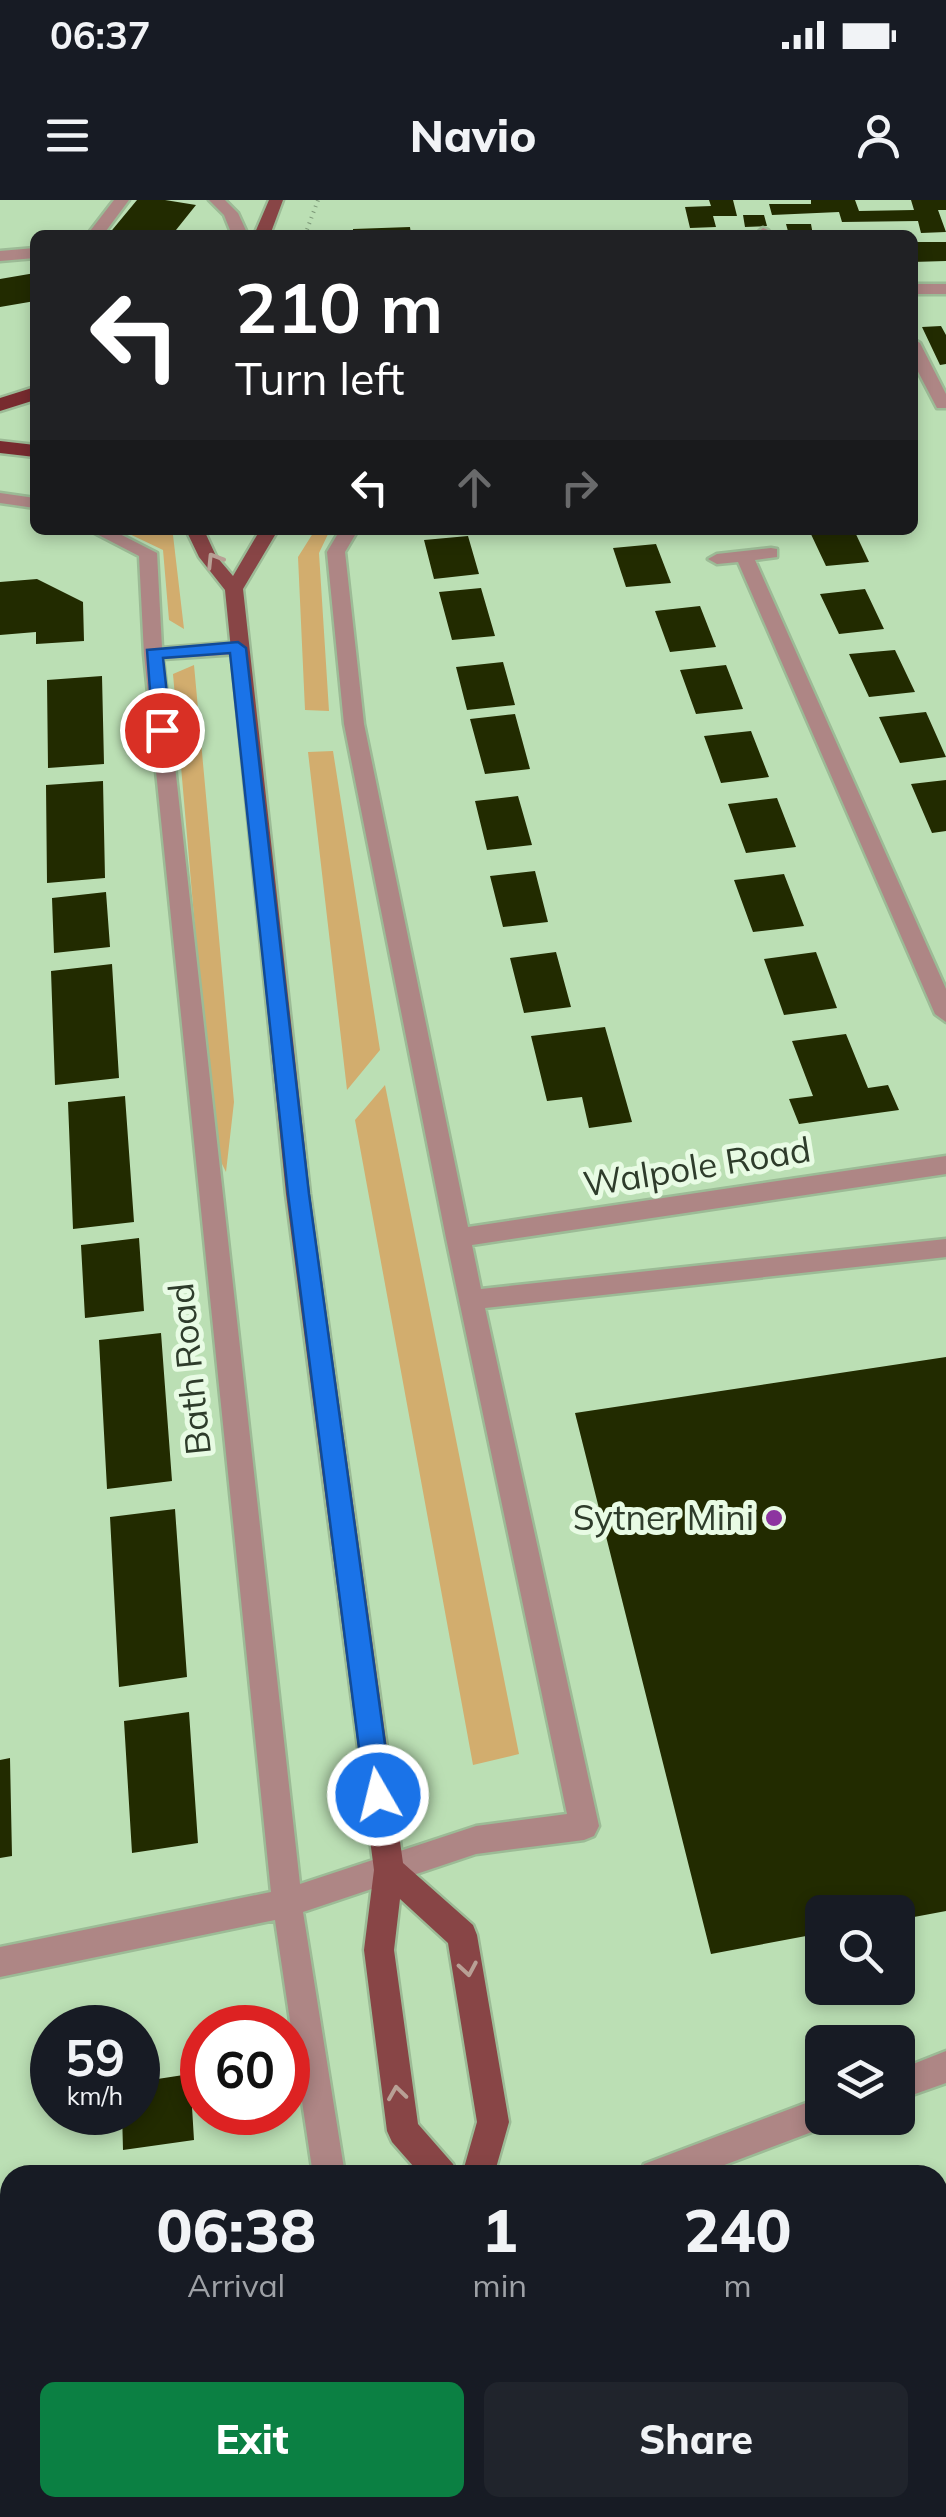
<!DOCTYPE html>
<html lang="en">
<head>
<meta charset="utf-8">
<style>
  body { margin:0; font-family:Mulish,sans-serif; background:#20242c; color:#f1f3f6; height:100vh; display:flex; flex-direction:column; font-size:38px; white-space:nowrap }
  * { box-sizing:border-box; margin:0 }
  p { font-size:32px; color:#9ea1a6 }
  .icon { flex:none; width:55px; height:55px; fill:none; stroke:currentColor; stroke-width:2; stroke-linecap:round; stroke-linejoin:round }
  .map { position:relative; flex:1; overflow:hidden }
  .details { position:absolute; left:0px; top:1965px; width:948px; height:352px; display:flex; flex-direction:column; background:#171b24; border-radius:30px 30px 0 0; box-shadow:0 5px 15px #0003 }
  .details>* { flex:none }
  .banner { position:absolute; left:30px; top:30px; width:888px; height:305px; border-radius:15px; box-shadow:0 5px 15px #0003; background:#202124; color:#fff; overflow:hidden }
  .fabs { position:absolute; left:805px; top:1695px; display:grid; gap:20px }
  .fabs a { display:grid; place-items:center; width:110px; height:110px; border-radius:15px; background:#171b24; box-shadow:0 5px 15px #0003; font-size:50px }
  .speed { position:absolute; left:30px; top:1805px; display:flex; gap:20px; font-size:50px; font-weight:700; text-align:center }
  .speed>* { display:grid; place-content:center; width:130px; height:130px; border-radius:50%; background:#171b24; box-shadow:0 5px 15px #0003; line-height:1 }
  .speed small { font-size:25px; font-weight:400 }
  .speed .limit { border:15px solid #d22; background:#fff; color:#111 }
  .pin { position:absolute; display:grid; place-items:center; width:85px; height:85px; color:#fff; margin:-42px; border:5px solid #fff; border-radius:50%; box-shadow:0 2px 10px #0007 }
  .me { position:absolute; width:110px; margin:-55px; rotate:352deg; stroke-linejoin:round; filter:drop-shadow(0 0 8px #0008) }
  .turn { display:flex; align-items:center; gap:35px; height:210px; padding:0 40px; font-size:45px }
  .turn .icon { width:130px; height:130px; stroke-width:2.5 }
  .turn b { display:block; font-size:70px; line-height:85px }
  .lanes { display:flex; align-items:center; height:95px; padding:0 40px; background:#0003; justify-content:center; gap:50px; direction:ltr }
  .lanes .off { opacity:.35 }
  .eta { display:flex; justify-content:space-evenly; align-items:center; height:170px; text-align:center }
  .eta b { font-size:60px; font-weight:800; line-height:70px }
  .cta { display:flex; gap:20px; margin-top:auto; padding:20px 40px }
  .cta a { flex:1; height:115px; border-radius:15px; background:#0b8043; color:#fff; font-size:40px; font-weight:800; line-height:115px; text-align:center }
  .cta a+a { background:#20242c; color:#f1f3f6 }
  .status { display:flex; justify-content:space-between; align-items:center; height:70px; padding:0 50px; background:#171b24; direction:ltr }
  .status svg { height:28px; fill:currentColor }
  header { display:flex; justify-content:space-between; align-items:center; height:130px; padding:0 40px; background:#171b24; font-size:45px; font-weight:800 }
  .map>svg:first-child { display:block }
  .green { fill:#d2ad6e }
  .building { fill:#222b00 }
  .lines { fill:none; stroke-linecap:round; stroke-linejoin:round }
  .minor-casing { stroke:#9cbb96; stroke-width:5 }
  .major-casing { stroke:#9cbb96; stroke-width:5 }
  .highway-casing { stroke:#9cbb96; stroke-width:5 }
  .path { stroke:#7d9878; stroke-width:4; stroke-dasharray:1 5; stroke-linecap:butt }
  .minor { fill:#ae8685; fill-rule:evenodd }
  .major { fill:#884546; fill-rule:evenodd }
  .highway { fill:#782b2f; fill-rule:evenodd }
  .oneway { stroke:#b8a095 }
  .route { fill:#1a73e8; stroke:#114b97; stroke-width:2.5 }
  .poi-dot { fill:#8d34a0; stroke:#e8fbe4; stroke-width:4 }
  .labels { text-anchor:middle; stroke-width:10; stroke-linejoin:round; paint-order:stroke }
  .street-label { font-size:35px; fill:#2e3c2b; stroke:#e8fbe4 }
  .poi-label { font-size:35px; fill:#2e3c2b; stroke:#e8fbe4; text-anchor:end }
</style>
</head>
<body>
<div class="status"><b>06:37</b><svg viewBox="0 0 49 12"><path d="M0 12V9h3v3zM5 12V6h3v6zM10 12V3h3v9zM15 12V0h3v12zM26 1h20v11H26zM47 4h2v5h-2z"/></svg></div>
<header><svg class="icon" aria-label="menu" viewBox="0 0 24 24"><path d="M4 6h16M4 12h16M4 18h16"/></svg>Navio<svg class="icon" aria-label="person" viewBox="0 0 24 24"><circle cx="12" cy="8" r="4"/><path d="M4 21q1-7 8-7t8 7"/></svg></header>
<div class="map">
<svg width="946" height="2317" viewBox="0 0 946 2317">
  <rect width="100%" height="100%" fill="#bbdfb4"/>
  <path class="green" d="M 121,330 L 164,330 L 173,335 L 184,429 L 169,420 L 163,350 Z
    M 315,330 L 330,330 L 319,353 L 329,511 L 305,510 L 298,357 Z
    M 194,465 L 234,902 L 226,972 L 214,948 L 173,474 Z
    M 333,551 L 380,850 L 347,890 L 308,552 Z
    M 385,885 L 519,1554 L 473,1565 L 355,920 Z"/>
  <path class="building" d="M 137,0 L 165,0 L 196,5 L 172,35 L 108,35 Z
    M 709,0 L 733,0 L 737,16 L 713,16 L 716,27 L 690,28 L 685,7 L 711,6 Z
    M 811,0 L 855,0 L 859,11 L 914,10 L 911,0 L 946,0 L 946,10 L 938,10 L 946,32 L 921,33 L 918,21 L 842,22 L 839,12 L 772,15 L 769,4 L 811,4 Z
    M 743,15 L 764,15 L 767,26 L 745,27 Z
    M 786,24 L 811,24 L 813,35 L 789,35 Z
    M 410,27 L 411,35 L 353,35 L 353,29 Z
    M 912,42 L 946,42 L 946,61 L 912,62 Z
    M 35,73 L 35,101 L 0,107 L 0,79 Z
    M 941,126 L 946,135 L 946,164 L 940,165 L 922,127 Z
    M 809,330 L 854,330 L 869,362 L 826,366 Z
    M 468,336 L 479,374 L 434,379 L 424,340 Z
    M 656,344 L 671,383 L 626,387 L 613,348 Z
    M 37,379 L 83,402 L 84,441 L 36,444 L 36,432 L 0,435 L 0,382 Z
    M 481,388 L 495,436 L 452,440 L 439,392 Z
    M 865,389 L 884,429 L 839,434 L 820,394 Z
    M 700,406 L 716,447 L 670,452 L 655,411 Z
    M 895,450 L 915,492 L 869,497 L 849,454 Z
    M 503,462 L 515,505 L 467,510 L 456,467 Z
    M 726,465 L 743,509 L 696,514 L 680,470 Z
    M 102,476 L 104,564 L 48,568 L 47,480 Z
    M 926,512 L 946,557 L 900,563 L 879,517 Z
    M 515,514 L 530,569 L 485,574 L 470,519 Z
    M 751,531 L 769,577 L 721,583 L 704,536 Z
    M 946,580 L 946,631 L 932,633 L 911,584 Z
    M 103,581 L 105,678 L 47,683 L 46,585 Z
    M 518,596 L 532,645 L 487,650 L 475,601 Z
    M 777,598 L 796,647 L 746,653 L 728,604 Z
    M 535,671 L 548,722 L 503,727 L 490,676 Z
    M 784,674 L 804,726 L 753,732 L 734,680 Z
    M 106,692 L 110,747 L 54,753 L 52,698 Z
    M 556,752 L 571,807 L 524,813 L 510,758 Z
    M 816,752 L 837,808 L 784,815 L 764,759 Z
    M 112,764 L 119,878 L 55,885 L 51,771 Z
    M 605,827 L 632,922 L 589,928 L 582,897 L 547,901 L 531,836 Z
    M 846,834 L 868,888 L 888,885 L 899,910 L 799,924 L 789,899 L 813,896 L 792,841 Z
    M 125,896 L 134,1022 L 73,1029 L 68,902 Z
    M 139,1038 L 144,1111 L 85,1118 L 81,1045 Z
    M 161,1133 L 172,1281 L 107,1289 L 99,1140 Z
    M 946,1157 L 946,1711 L 898,1720 L 898,1712 L 822,1712 L 822,1733 L 711,1754 L 575,1213 Z
    M 175,1309 L 187,1477 L 119,1487 L 110,1317 Z
    M 189,1512 L 198,1643 L 132,1653 L 124,1521 Z
    M 10,1558 L 12,1656 L 0,1658 L 0,1560 Z
    M 190,1874 L 194,1940 L 123,1950 L 122,1912 L 138,1912 L 138,1882 Z
    M 946,2188 L 946,2317 L 880,2317 L 878,2308 L 938,2308 L 938,2191 Z
    M 158,2308 L 241,2308 L 241,2314 L 159,2317 Z"/>
  <g class="lines">
    <g class="minor-casing">
      <path id="minor" d="M 114,0 L 129,0 L 103,35 L 87,35 Z
        M 209,0 L 225,0 L 238,13 L 248,35 L 232,35 L 224,15 Z
        M 763,28 L 768,30 L 771,35 L 755,35 Z
        M 35,48 L 35,58 L 0,61 L 0,51 Z
        M 912,84 L 946,84 L 946,94 L 912,94 Z
        M 912,138 L 920,143 L 946,194 L 946,208 L 937,208 L 912,160 Z
        M 0,293 L 35,298 L 35,308 L 0,303 Z
        M 89,330 L 112,330 L 157,353 L 162,448 L 238,442 L 247,448 L 238,454 L 163,459 L 300,1684 L 476,1626 L 567,1614 L 446,1038 L 344,524 L 327,352 L 340,330 L 358,330 L 345,352 L 364,524 L 468,1027 L 946,956 L 946,974 L 472,1045 L 481,1089 L 946,1039 L 946,1057 L 485,1108 L 599,1626 L 594,1636 L 584,1640 L 476,1654 L 303,1712 L 345,1975 L 313,1975 L 275,1720 L 0,1777 L 0,1747 L 271,1692 L 144,454 L 139,356 Z
        M 771,348 L 777,349 L 777,357 L 755,360 L 946,789 L 946,822 L 935,814 L 738,362 L 717,364 L 708,359 L 717,354 Z
        M 946,1851 L 946,1883 L 898,1900 L 898,1870 Z
        M 822,1897 L 822,1918 L 836,1918 L 833,1924 L 698,1975 L 639,1975 L 644,1964 Z
        M 946,2088 L 946,2123 L 938,2127 L 938,2092 Z
        M 357,2308 L 392,2308 L 395,2317 L 359,2317 Z"/>
    </g>
    <g class="major-casing">
      <path id="major" d="M 269,0 L 283,0 L 270,35 L 254,35 Z
        M 186,330 L 204,330 L 216,356 L 233,376 L 260,330 L 278,330 L 243,389 L 310,994 L 403,1663 L 473,1725 L 477,1735 L 509,1922 L 494,1975 L 462,1975 L 477,1922 L 448,1743 L 400,1699 L 394,1750 L 418,1924 L 453,1964 L 458,1975 L 421,1975 L 392,1942 L 387,1931 L 364,1750 L 374,1670 L 286,994 L 225,390 L 199,357 Z
        M 503,2308 L 538,2308 L 541,2317 L 505,2317 Z"/>
    </g>
    <g class="highway-casing">
      <path id="highway" d="M 35,187 L 35,200 L 0,211 L 0,198 Z
        M 0,241 L 35,245 L 35,257 L 0,253 Z"/>
    </g>
    <path class="path" d="M 305,35 L 318,0"/>
    <use href="#minor" class="minor"/>
    <use href="#major" class="major"/>
    <use href="#highway" class="highway"/>
  </g>
  <defs><path id="oneway-chevron" d="M-2-3.5L2.5 0L-2 3.5" fill="none" stroke-width="1.6" stroke-linecap="round" stroke-linejoin="round" transform="scale(2.5)"/></defs>
  <g class="oneway">
    <use href="#oneway-chevron" transform="translate(214 360) rotate(-122)"/>
    <use href="#oneway-chevron" transform="translate(468 1769) rotate(80)"/>
    <use href="#oneway-chevron" transform="translate(397 1893) rotate(-98)"/>
  </g>
  <path class="route" d="M 238,442 L 246,448 L 309,994 L 392,1595 L 388,1604 L 378,1608 L 369,1604 L 365,1595 L 288,994 L 230,453 L 163,458 L 171,530 L 162,536 L 153,530 L 147,450 Z"/>
  <circle class="poi-dot" cx="774" cy="1318" r="10"/>
  <g class="labels">
    <g class="street-label">
      <text transform="translate(697 967) rotate(-9)" y="12">Walpole Road</text>
      <text transform="translate(190 1169) rotate(-96)" y="12">Bath Road</text>
    </g>
    <g class="poi-label">
      <text x="754" y="1330">Sytner Mini</text>
    </g>
  </g>
</svg>
<div class="fabs">
<a><svg class="icon" aria-label="search" viewBox="0 0 24 24"><circle cx="10" cy="10" r="6"/><path d="M15 15l6 6"/></svg></a>
<a><svg class="icon" aria-label="layers" viewBox="0 0 24 24"><path d="M12 4l9 5-9 5-9-5zM3 14l9 5 9-5"/></svg></a>
</div>
<div class="speed"><div>59<small>km/h</small></div><div class="limit">60</div></div>
<div class="pin" style="left:162px;top:530px;background:#d93025"><svg class="icon" aria-label="arrive" viewBox="0 0 24 24"><path d="M6 21V4h12l-3 4 3 4H6"/></svg></div>
<svg class="me" style="left:378px;top:1595px" viewBox="-20 -20 40 40"><circle r="17" fill="#1a73e8" stroke="#fff" stroke-width="3"/><path d="M0-11L8 9 0 5-8 9z" fill="#fff"/></svg>
<div class="banner">
<div class="turn"><svg class="icon" aria-label="left" viewBox="0 0 24 24"><path d="M17 20v-9H6M10 6l-5 5 5 5"/></svg><div><b>210 m</b>Turn left</div></div>
<div class="lanes"><svg class="icon" aria-label="left" viewBox="0 0 24 24"><path d="M17 20v-9H6M10 6l-5 5 5 5"/></svg><svg class="icon off" aria-label="ahead" viewBox="0 0 24 24"><path d="M12 20V5M6 11l6-6 6 6"/></svg><svg class="icon off" aria-label="right" viewBox="0 0 24 24"><path d="M7 20v-9h11M14 6l5 5-5 5"/></svg></div>
</div>
<section class="details">
<div class="eta">
<div><b>06:38</b><p>Arrival</p></div>
<div><b>1</b><p>min</p></div>
<div><b>240</b><p>m</p></div>
</div>
<div class="cta"><a>Exit</a><a>Share</a></div>
</section>
</div>
</body>
</html>
